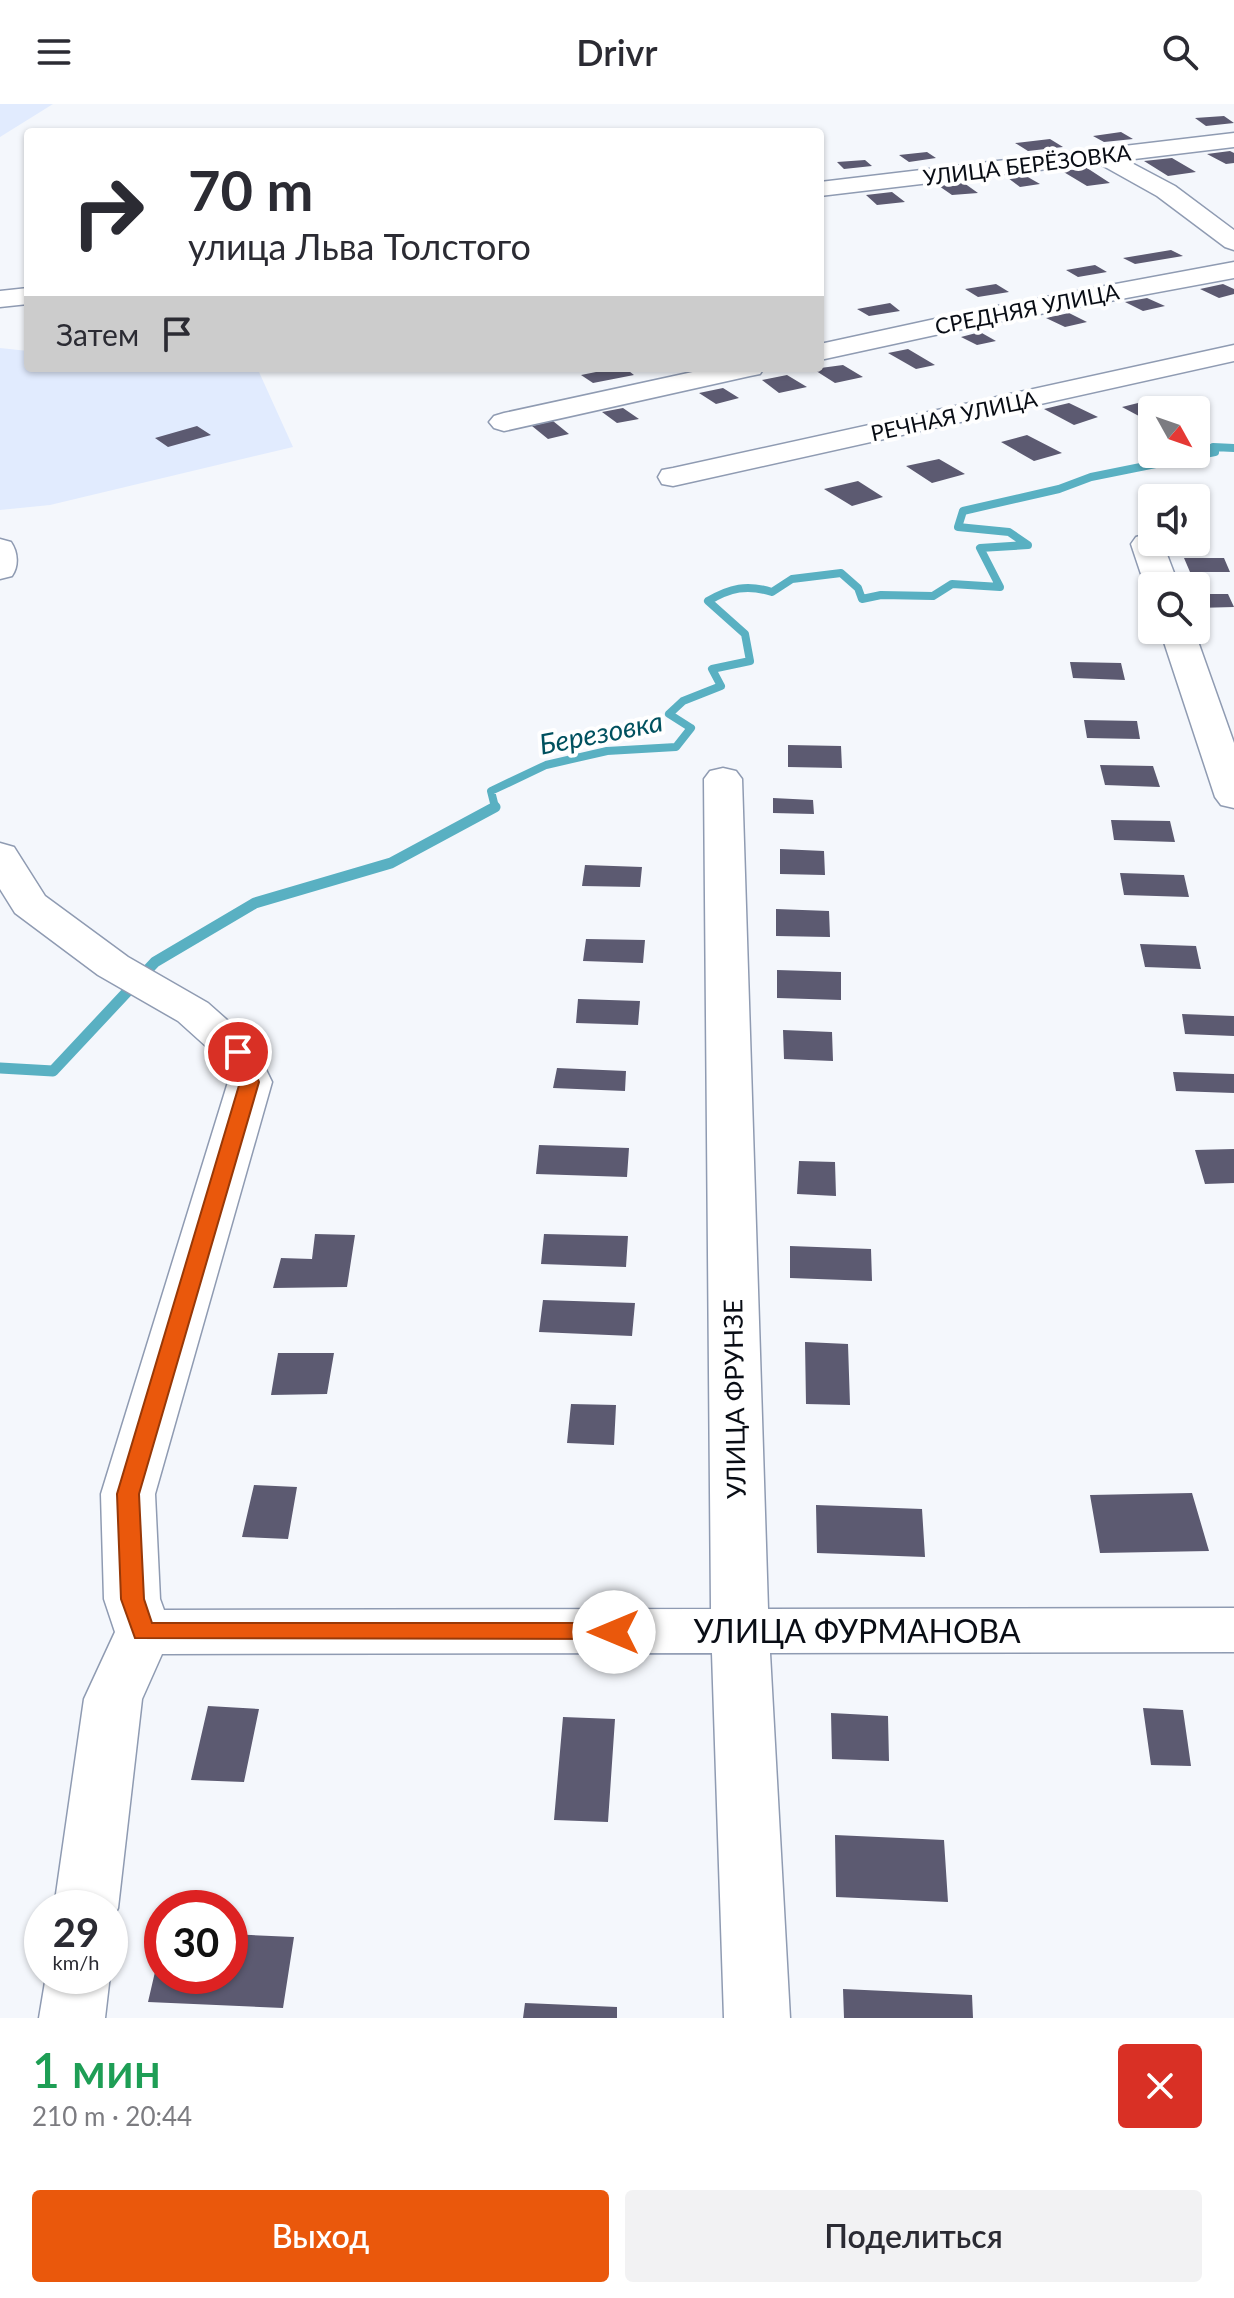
<!DOCTYPE html>
<html lang="ru">
<head>
<meta charset="utf-8">
<style>
  body { margin:0; font-family:Lato,sans-serif; background:#f2f2f3; color:#2b2b33; height:100vh; display:flex; flex-direction:column; font-size:30px; white-space:nowrap }
  * { box-sizing:border-box; margin:0 }
  p { font-size:26px; color:#7c7c81 }
  .icon { flex:none; width:44px; height:44px; fill:none; stroke:currentColor; stroke-width:2; stroke-linecap:round; stroke-linejoin:round }
  .map { position:relative; height:1914px; overflow:hidden }
  .drawer { display:flex; flex-direction:column; background:#fff; flex:1 }
  .drawer>* { flex:none }
  .banner { position:absolute; left:24px; top:24px; width:800px; height:244px; border-radius:8px; box-shadow:0 2px 6px #0004; background:#fff; color:#2b2b33; overflow:hidden }
  .needle { width:52px; rotate:130deg }
  .controls { position:absolute; left:1138px; top:292px; display:grid; gap:16px }
  .controls a { display:grid; place-items:center; width:72px; height:72px; border-radius:8px; background:#fff; box-shadow:0 2px 6px #0004; font-size:40px }
  .speed { position:absolute; left:24px; top:1786px; display:flex; gap:16px; font-size:40px; font-weight:700; text-align:center }
  .speed>* { display:grid; place-content:center; width:104px; height:104px; border-radius:50%; background:#fff; box-shadow:0 2px 6px #0004; line-height:1 }
  .speed small { font-size:20px; font-weight:400 }
  .speed .limit { border:12px solid #d22; background:#fff; color:#111 }
  .pin { position:absolute; display:grid; place-items:center; width:68px; height:68px; color:#fff; margin:-34px; border:4px solid #fff; border-radius:50%; box-shadow:0 2px 8px #0007 }
  .me { position:absolute; width:88px; margin:-44px; rotate:270deg; stroke-linejoin:round; filter:drop-shadow(0 0 6px #0008) }
  .turn { display:flex; align-items:center; gap:28px; height:168px; padding:0 32px; font-size:36px }
  .turn .icon { width:104px; height:104px; stroke-width:2.5 }
  .turn b { display:block; font-size:56px; line-height:68px }
  .then { display:flex; align-items:center; height:76px; padding:0 32px; background:#0003; gap:16px; font-size:30px }
  .round { display:grid; place-items:center; flex:none; width:84px; height:84px; border-radius:8px; background:#f2f2f3 }
  .overview { display:flex; align-items:center; justify-content:space-between; height:136px; padding:0 32px }
  h1 { font-size:48px; font-weight:600; line-height:60px; color:#1e9e55 }
  .button { display:flex; gap:16px; margin-top:auto; padding:16px 32px }
  .button a { flex:1; height:92px; border-radius:8px; background:#ea580c; color:#fff; font-size:32px; font-weight:600; line-height:92px; text-align:center }
  .button a+a { background:#f2f2f3; color:#2b2b33 }
  header { display:flex; justify-content:space-between; align-items:center; height:104px; padding:0 32px; background:#fff; font-size:36px; font-weight:600 }
  .map>svg:first-child { display:block }
  .built { fill:#e1ebfe }
  .lines { fill:none; stroke-linecap:round; stroke-linejoin:round }
  .stream-far1 { stroke:#59b0c2; stroke-width:8 }
  .stream { stroke:#59b0c2; stroke-width:11 }
  .building { fill:#5c5a71 }
  .minor-casing { stroke:#8f9bb2; stroke-width:3 }
  .minor { fill:#fff; fill-rule:evenodd }
  .route { fill:#ea580c; stroke:#983908; stroke-width:2 }
  .labels { text-anchor:middle; stroke-width:8; stroke-linejoin:round; paint-order:stroke }
  .far-street-label { font-size:22px; fill:#090d15; stroke:#fff }
  .street-label { font-size:26px; fill:#090d15; stroke:#fff }
  .water-label { font-size:28px; font-style:italic; fill:#00515f; stroke:#fff }
  .near-street-label { font-size:32px; fill:#090d15; stroke:#fff }
</style>
</head>
<body>
<header><svg class="icon" aria-label="menu" viewBox="0 0 24 24"><path d="M4 6h16M4 12h16M4 18h16"/></svg>Drivr<svg class="icon" aria-label="search" viewBox="0 0 24 24"><circle cx="10" cy="10" r="6"/><path d="M15 15l6 6"/></svg></header>
<div class="map">
<svg width="1234" height="1914" viewBox="0 0 1234 1914">
  <rect width="100%" height="100%" fill="#f4f7fc"/>
  <path class="built" d="M 0,0 L 53,0 L 0,33 Z
    M 0,244 L 28,247 L 28,264 L 212,264 L 259,268 L 293,343 L 50,401 L 0,406 Z"/>
  <g class="lines">
    <path class="stream-far1" d="M 491,705 L 495,703 L 491,687 L 546,661 L 607,647 L 676,643 L 691,624 L 669,610 L 683,597 L 721,582 L 712,565 L 750,557 L 745,530 L 708,497 C 730,484 747,480 772,488 L 792,475 L 841,469 L 858,484 L 862,495 L 881,491 L 933,492 L 952,480 L 1000,483 L 980,444 L 1028,441 L 1009,428 L 958,423 L 963,407 L 1059,385 L 1091,373 L 1215,348 L 1213,343 L 1234,344"/>
    <path class="stream" d="M 0,964 L 53,967 L 155,858 L 255,799 L 391,759 L 495,703"/>
  </g>
  <path class="building" d="M 1224,12 L 1234,19 L 1206,22 L 1195,14 Z
    M 1121,28 L 1133,35 L 1104,38 L 1093,32 Z
    M 1050,35 L 1063,43 L 1028,47 L 1015,39 Z
    M 1230,47 L 1234,49 L 1234,59 L 1226,60 L 1207,50 Z
    M 927,48 L 936,54 L 909,58 L 899,51 Z
    M 1172,54 L 1196,68 L 1168,72 L 1144,57 Z
    M 865,56 L 872,62 L 844,65 L 837,58 Z
    M 1087,64 L 1110,79 L 1087,82 L 1062,67 Z
    M 1026,72 L 1040,80 L 1020,83 L 1008,74 Z
    M 964,79 L 978,89 L 952,91 L 939,82 Z
    M 892,88 L 905,98 L 877,101 L 866,91 Z
    M 1171,146 L 1183,152 L 1135,160 L 1123,154 Z
    M 1095,161 L 1107,168 L 1078,173 L 1066,166 Z
    M 996,180 L 1009,188 L 978,193 L 965,185 Z
    M 1223,180 L 1234,185 L 1234,190 L 1219,194 L 1200,185 Z
    M 1147,194 L 1165,202 L 1143,207 L 1125,198 Z
    M 890,199 L 900,207 L 869,212 L 857,205 Z
    M 1069,209 L 1087,218 L 1065,223 L 1046,214 Z
    M 980,228 L 996,237 L 977,241 L 961,233 Z
    M 908,245 L 935,261 L 916,265 L 888,249 Z
    M 843,261 L 863,273 L 835,279 L 813,265 Z
    M 616,264 L 625,264 L 634,271 L 593,279 L 581,271 Z
    M 787,271 L 807,283 L 779,289 L 762,276 Z
    M 723,284 L 739,294 L 716,300 L 699,289 Z
    M 1150,296 L 1170,306 L 1152,306 L 1152,319 L 1122,303 Z
    M 1069,299 L 1098,313 L 1074,321 L 1044,305 Z
    M 623,304 L 639,315 L 617,319 L 602,308 Z
    M 553,317 L 569,330 L 548,335 L 532,322 Z
    M 197,322 L 211,331 L 168,343 L 155,334 Z
    M 1027,331 L 1062,349 L 1034,357 L 1001,338 Z
    M 939,355 L 965,370 L 932,379 L 906,362 Z
    M 858,377 L 883,393 L 852,402 L 824,385 Z
    M 1184,454 L 1224,454 L 1230,468 L 1190,468 Z
    M 1196,490 L 1228,490 L 1234,503 L 1196,504 Z
    M 1070,558 L 1121,559 L 1125,576 L 1073,574 Z
    M 1084,616 L 1137,617 L 1140,635 L 1087,634 Z
    M 788,641 L 841,642 L 842,664 L 788,663 Z
    M 1100,661 L 1153,662 L 1160,683 L 1105,681 Z
    M 773,694 L 813,696 L 814,710 L 773,709 Z
    M 1111,716 L 1170,717 L 1175,738 L 1114,736 Z
    M 780,745 L 824,747 L 825,771 L 780,770 Z
    M 585,761 L 642,763 L 640,783 L 582,782 Z
    M 1120,769 L 1184,771 L 1189,793 L 1124,791 Z
    M 776,805 L 829,807 L 830,833 L 776,832 Z
    M 586,835 L 645,836 L 643,859 L 583,857 Z
    M 1140,840 L 1196,842 L 1201,865 L 1145,863 Z
    M 777,866 L 841,868 L 841,896 L 777,894 Z
    M 578,895 L 640,897 L 638,921 L 576,919 Z
    M 1182,910 L 1234,912 L 1234,932 L 1185,930 Z
    M 783,926 L 832,928 L 833,957 L 784,955 Z
    M 557,964 L 626,967 L 625,987 L 553,984 Z
    M 1173,968 L 1234,970 L 1234,989 L 1176,987 Z
    M 539,1041 L 629,1044 L 627,1073 L 536,1070 Z
    M 1234,1045 L 1234,1079 L 1205,1080 L 1195,1046 Z
    M 799,1057 L 835,1058 L 836,1092 L 797,1090 Z
    M 315,1130 L 355,1131 L 347,1183 L 273,1184 L 281,1154 L 312,1155 Z
    M 544,1130 L 628,1132 L 626,1163 L 541,1160 Z
    M 790,1142 L 871,1145 L 872,1177 L 790,1174 Z
    M 543,1196 L 635,1199 L 632,1232 L 539,1228 Z
    M 805,1238 L 848,1240 L 850,1301 L 806,1300 Z
    M 278,1249 L 334,1249 L 327,1290 L 271,1291 Z
    M 571,1300 L 616,1301 L 614,1341 L 567,1339 Z
    M 254,1381 L 297,1383 L 288,1435 L 242,1433 Z
    M 1192,1389 L 1209,1447 L 1100,1449 L 1090,1391 Z
    M 816,1401 L 922,1405 L 925,1453 L 817,1449 Z
    M 208,1602 L 259,1605 L 244,1678 L 191,1676 Z
    M 1143,1604 L 1183,1606 L 1191,1662 L 1151,1661 Z
    M 831,1609 L 888,1612 L 889,1657 L 832,1655 Z
    M 563,1613 L 615,1615 L 608,1718 L 554,1716 Z
    M 835,1731 L 944,1736 L 948,1798 L 836,1793 Z
    M 230,1830 L 294,1833 L 283,1904 L 148,1898 L 161,1842 L 162,1872 L 230,1872 Z
    M 843,1885 L 972,1891 L 973,1914 L 844,1914 Z
    M 525,1899 L 617,1903 L 617,1914 L 523,1914 Z"/>
  <g class="lines">
    <g class="minor-casing">
      <path id="minor" d="M 1234,29 L 1234,43 L 1126,56 L 1175,82 L 1234,126 L 1234,146 L 1225,143 L 1157,92 L 1098,59 L 820,92 L 820,78 Z
        M 1234,158 L 1234,174 L 981,221 L 820,256 L 820,240 L 981,205 Z
        M 28,184 L 28,200 L 0,203 L 0,187 Z
        M 1234,241 L 1234,257 L 673,382 L 662,380 L 658,373 L 662,366 L 673,364 Z
        M 711,264 L 764,264 L 760,270 L 750,272 L 504,327 L 494,324 L 489,318 L 494,312 L 504,309 Z
        M 1147,430 L 1152,432 L 1152,438 L 1163,440 L 1179,482 L 1152,482 L 1152,489 L 1145,482 L 1131,440 L 1136,433 Z
        M 0,435 L 11,438 C 18,448 19,462 12,472 L 0,475 Z
        M 1160,526 L 1194,526 L 1234,639 L 1234,704 L 1221,701 L 1215,693 Z
        M 723,664 L 736,667 L 742,675 L 768,1505 L 1234,1504 L 1234,1548 L 770,1549 L 790,1914 L 724,1914 L 712,1549 L 162,1550 L 142,1595 L 118,1804 L 110,1820 L 110,1804 L 54,1804 L 84,1595 L 115,1528 L 104,1495 L 101,1390 L 228,978 L 218,953 L 178,917 L 98,871 L 15,809 L 0,785 L 0,739 L 14,743 L 45,792 L 128,853 L 208,899 L 253,939 L 272,978 L 155,1390 L 160,1495 L 164,1506 L 711,1505 L 704,675 L 710,667 Z
        M 46,1872 L 110,1871 L 105,1914 L 39,1914 Z"/>
    </g>
    <use href="#minor" class="minor"/>
  </g>
  <path class="route" d="M 238,943 L 247,948 L 259,978 L 139,1390 L 144,1495 L 152,1519 L 614,1519 L 622,1522 L 626,1528 L 622,1535 L 135,1534 L 121,1495 L 117,1390 L 240,978 L 229,948 Z"/>
  <g class="labels">
    <g class="far-street-label">
      <text transform="translate(1027 61) rotate(-7)" y="8">УЛИЦА БЕРЁЗОВКА</text>
      <text transform="translate(1027 205) rotate(-11)" y="8">СРЕДНЯЯ УЛИЦА</text>
      <text transform="translate(954 312) rotate(-12)" y="8">РЕЧНАЯ УЛИЦА</text>
    </g>
    <g class="street-label">
      <text transform="translate(735 1295) rotate(-91)" y="9">УЛИЦА ФРУНЗЕ</text>
    </g>
    <g class="water-label">
      <text transform="translate(601 629) rotate(-11)" y="10">Березовка</text>
    </g>
    <g class="near-street-label">
      <text x="857" y="1539">УЛИЦА ФУРМАНОВА</text>
    </g>
  </g>
</svg>
<div class="controls">
<a><svg class="needle" viewBox="-14 -14 28 28"><path d="M0-13l5 13h-10z" fill="#e53935"/><path d="M0 13l5-13h-10z" fill="#7c7c81"/></svg></a>
<a><svg class="icon" aria-label="sound" viewBox="0 0 24 24"><path d="M4 9h4l5-4v14l-5-4H4zM17 9q2 3 0 6"/></svg></a>
<a><svg class="icon" aria-label="search" viewBox="0 0 24 24"><circle cx="10" cy="10" r="6"/><path d="M15 15l6 6"/></svg></a>
</div>
<div class="speed"><div>29<small>km/h</small></div><div class="limit">30</div></div>
<div class="pin" style="left:238px;top:948px;background:#d93025"><svg class="icon" aria-label="arrive" viewBox="0 0 24 24"><path d="M6 21V4h12l-3 4 3 4H6"/></svg></div>
<svg class="me" style="left:614px;top:1528px" viewBox="-20 -20 40 40"><circle r="19" fill="#fff"/><path d="M0-13L10 11 0 6-10 11z" fill="#ea580c"/></svg>
<div class="banner">
<div class="turn"><svg class="icon" aria-label="right" viewBox="0 0 24 24"><path d="M7 20v-9h11M14 6l5 5-5 5"/></svg><div><b>70 m</b>улица Льва Толстого</div></div>
<div class="then">Затем<svg class="icon" aria-label="arrive" viewBox="0 0 24 24"><path d="M6 21V4h12l-3 4 3 4H6"/></svg></div>
</div>
</div>
<section class="drawer">
<div class="overview"><div><h1>1 мин</h1><p>210 m · 20:44</p></div><a class="round" style="background:#d93025;color:#fff"><svg class="icon" aria-label="close" viewBox="0 0 24 24"><path d="M6 6l12 12M18 6L6 18"/></svg></a></div>
<div class="button"><a>Выход</a><a>Поделиться</a></div>
</section>
</body>
</html>
